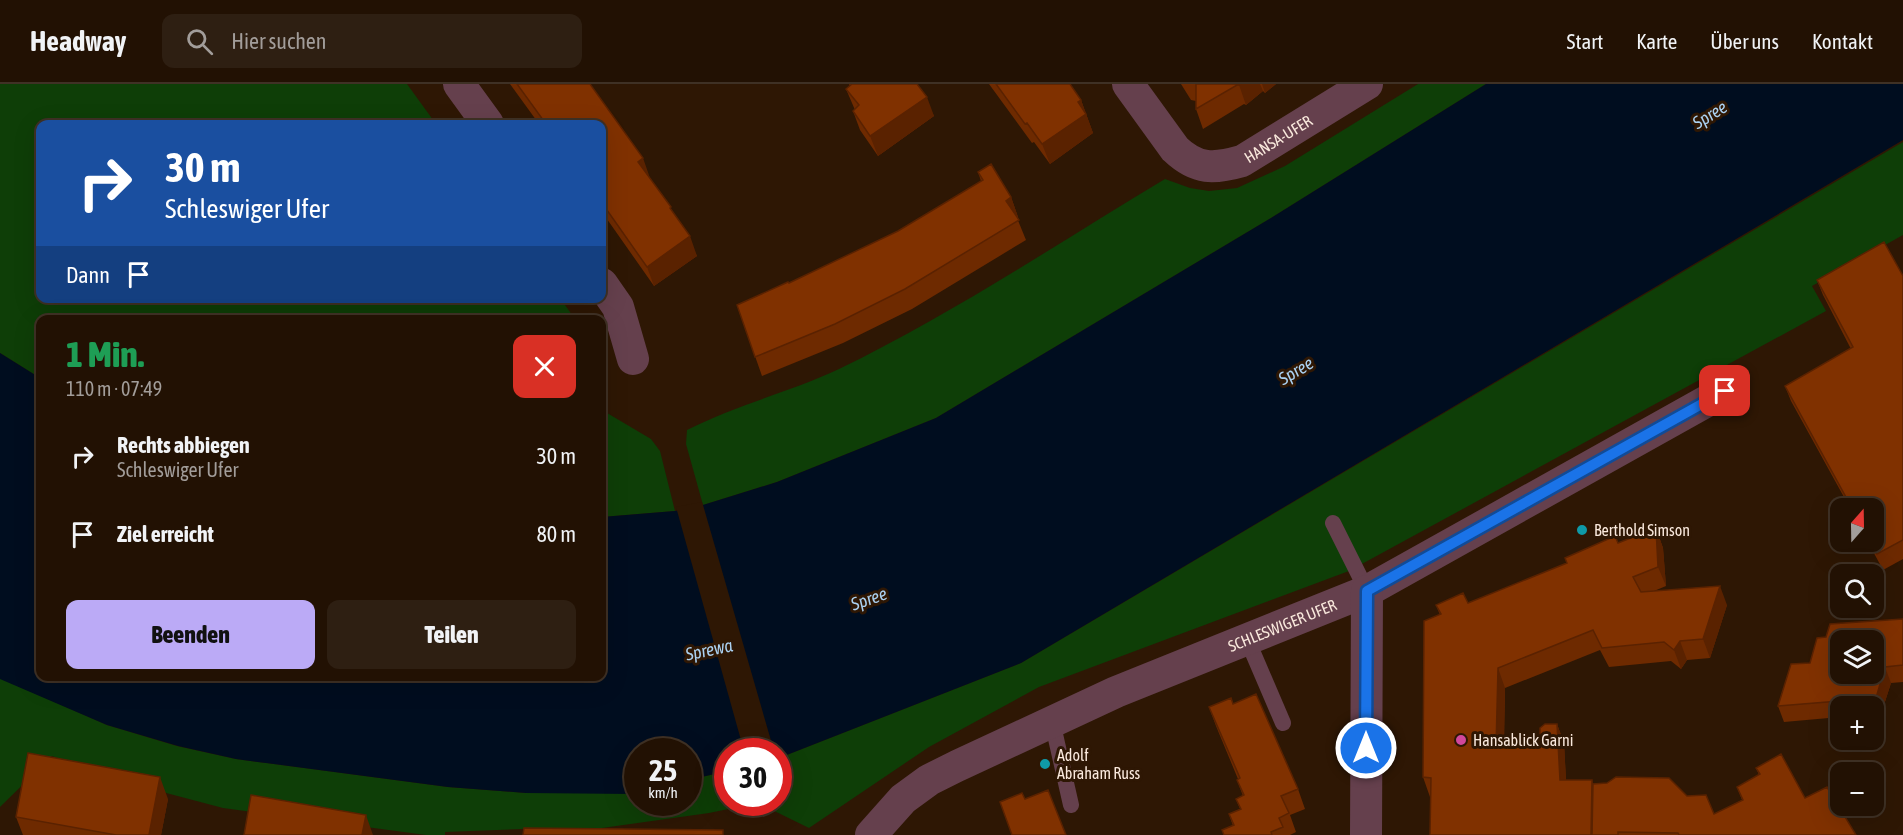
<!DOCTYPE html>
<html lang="de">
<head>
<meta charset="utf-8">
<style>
  body { margin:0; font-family:"Asap Condensed",sans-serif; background:#2e1f12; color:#f1f3f6; height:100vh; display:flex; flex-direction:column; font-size:22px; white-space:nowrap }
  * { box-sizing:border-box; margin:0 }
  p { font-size:20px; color:#a29d9a }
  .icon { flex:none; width:33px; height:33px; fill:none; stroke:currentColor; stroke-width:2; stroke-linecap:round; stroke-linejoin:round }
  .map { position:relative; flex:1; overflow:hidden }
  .drawer { position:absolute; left:36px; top:231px; width:570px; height:366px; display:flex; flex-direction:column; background:#221103; border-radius:12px; box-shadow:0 6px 24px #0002,0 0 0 2px #3f3125 }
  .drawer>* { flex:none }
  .hud { position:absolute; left:36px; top:36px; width:570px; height:183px; border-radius:12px; box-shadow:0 6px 24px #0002,0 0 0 2px #3f3125; background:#1a4fa0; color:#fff; overflow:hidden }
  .needle { width:39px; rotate:20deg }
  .buttons { position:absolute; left:1830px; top:414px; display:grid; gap:12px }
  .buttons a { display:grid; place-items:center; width:54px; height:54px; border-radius:12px; background:#221103; box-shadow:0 6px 24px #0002,0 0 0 2px #3f3125; font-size:30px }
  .speed { position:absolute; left:624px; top:654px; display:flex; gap:12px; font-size:30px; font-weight:700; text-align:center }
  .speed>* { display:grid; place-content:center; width:78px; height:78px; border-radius:50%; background:#221103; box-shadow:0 6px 24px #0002,0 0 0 2px #3f3125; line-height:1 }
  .speed small { font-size:15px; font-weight:400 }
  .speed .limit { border:9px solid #d22; background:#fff; color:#111 }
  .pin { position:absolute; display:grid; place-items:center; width:51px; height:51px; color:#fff; margin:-26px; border-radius:12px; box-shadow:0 3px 9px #0006 }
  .me { position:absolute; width:66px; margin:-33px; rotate:0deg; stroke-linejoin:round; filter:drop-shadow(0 0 4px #0008) }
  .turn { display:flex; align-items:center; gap:21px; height:126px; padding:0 30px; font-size:27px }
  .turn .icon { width:78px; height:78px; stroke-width:2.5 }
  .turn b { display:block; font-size:42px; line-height:51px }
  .then { display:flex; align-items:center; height:57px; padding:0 30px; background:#0003; gap:12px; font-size:22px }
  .round { display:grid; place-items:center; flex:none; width:63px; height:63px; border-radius:12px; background:#2e1f12 }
  .head { display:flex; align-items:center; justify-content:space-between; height:102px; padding:0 30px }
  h1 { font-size:36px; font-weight:800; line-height:45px; color:#1e9e55 }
  .cta { display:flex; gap:12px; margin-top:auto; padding:12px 30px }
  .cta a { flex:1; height:69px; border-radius:12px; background:#bbaaf6; color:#111; font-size:24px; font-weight:800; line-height:69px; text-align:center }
  .cta a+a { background:#2e1f12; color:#f1f3f6 }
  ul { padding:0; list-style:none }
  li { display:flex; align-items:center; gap:18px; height:78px; padding:0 30px }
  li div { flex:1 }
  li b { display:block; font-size:22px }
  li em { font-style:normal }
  header { display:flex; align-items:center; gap:36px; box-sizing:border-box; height:84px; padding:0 30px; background:#221103; border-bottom:2px solid #3f3125 }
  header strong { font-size:28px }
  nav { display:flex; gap:33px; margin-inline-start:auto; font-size:21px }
  .search { width:420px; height:54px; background:#2e1f12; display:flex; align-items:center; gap:15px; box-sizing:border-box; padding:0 21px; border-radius:12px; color:#a29d9a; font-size:22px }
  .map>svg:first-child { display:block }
  .green { fill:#0e3e07 }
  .water { fill:#000d1f }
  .pier { fill:#2e1704 }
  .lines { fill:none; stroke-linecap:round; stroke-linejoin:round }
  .lane { stroke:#65404d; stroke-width:16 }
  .street { stroke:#65404d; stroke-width:32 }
  .wall { fill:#6e2a00 }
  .shaded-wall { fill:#5a2200 }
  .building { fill:#803100; stroke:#5a2200; stroke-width:1.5; fill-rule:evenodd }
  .route-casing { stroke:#114b97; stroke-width:15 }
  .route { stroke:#1a73e8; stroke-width:10 }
  .culture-dot { fill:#0f9aa8; stroke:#2e1704; stroke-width:2 }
  .hotel-dot { fill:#d1479c; stroke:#2e1704; stroke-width:2 }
  .labels { text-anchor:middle; stroke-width:6; stroke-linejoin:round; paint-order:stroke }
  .street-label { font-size:16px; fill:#fae9dd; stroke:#2e1704 }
  .poi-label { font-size:16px; fill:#fae9dd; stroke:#2e1704; text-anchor:start }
  .water-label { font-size:18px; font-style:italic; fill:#abd1f1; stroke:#2e1704 }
</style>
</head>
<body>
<header>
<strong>Headway</strong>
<div class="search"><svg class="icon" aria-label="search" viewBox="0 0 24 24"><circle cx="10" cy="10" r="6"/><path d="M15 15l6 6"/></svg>Hier suchen</div>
<nav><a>Start</a><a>Karte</a><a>Über uns</a><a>Kontakt</a></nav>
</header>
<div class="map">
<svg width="1903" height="751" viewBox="0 0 1903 751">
  <rect width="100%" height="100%" fill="#2e1704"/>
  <path class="green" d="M 0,0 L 407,0 L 436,40 L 40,40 L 40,214 L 560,214 L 575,235 L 40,236 L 40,294 L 0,269 Z
    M 1418,0 L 1486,0 L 1271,134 L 936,334 L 777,398 L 703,421 L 686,360 L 687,346 C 736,321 790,308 839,285 C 952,230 1057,160 1165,95 L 1190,104 L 1209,107 L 1237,104 L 1285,82 Z
    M 1903,58 L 1903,151 L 1812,202 L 1826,227 L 1349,487 L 1039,603 L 929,663 L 809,744 L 758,719 L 709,729 L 602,744 L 548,744 L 445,748 L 445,751 L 426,751 L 223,724 L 117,696 L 52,672 L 0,723 L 0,594 L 107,641 L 177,662 L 236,675 L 448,703 L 526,709 L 637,709 L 638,718 L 688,718 L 689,696 L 727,687 L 728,718 L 778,718 L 779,674 L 1021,579 Z
    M 602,326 L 651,355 L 660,367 L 675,427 L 602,433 Z"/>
  <path class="water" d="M 1486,0 L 1903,0 L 1903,56 L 1021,579 L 779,674 L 778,668 L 728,668 L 727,687 L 689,696 L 688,668 L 638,668 L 637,709 L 633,710 L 526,709 L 448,703 L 236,675 L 178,662 L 107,641 L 0,595 L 0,269 L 40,294 L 40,592 L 602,592 L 602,433 L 675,427 L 703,421 L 777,398 L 936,334 L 1271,134 Z"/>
  <path class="pier" d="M 702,418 L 703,421 L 774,667 L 744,667 L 676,423 Z"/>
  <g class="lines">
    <path class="lane" d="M 1333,439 L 1367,507
      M 1247,555 L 1283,639
      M 1052,637 L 1071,721"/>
    <g class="street">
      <path d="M 459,0 L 488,40"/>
      <path id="s1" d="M 1128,0 L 1175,65 C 1197,86 1214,85 1242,77 L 1367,0"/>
      <path d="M 602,200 L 618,223 L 633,275"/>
      <path id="s2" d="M 871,751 L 903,715 L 929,696 L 957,682 L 1116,608 L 1367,507 L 1725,307"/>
      <path d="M 1366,751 L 1367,507"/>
    </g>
  </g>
  <path class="wall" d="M 510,0 L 590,0 L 649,94 L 673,129 L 697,172 L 654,202 L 602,128 L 602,40 L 539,40 Z
    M 849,0 L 917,0 L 934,32 L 878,72 L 860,46 L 853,27 L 855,26 L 846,5 L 850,2 Z
    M 989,0 L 1070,0 L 1081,16 L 1093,49 L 1050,80 L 1034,58 L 1032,59 Z
    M 1181,0 L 1276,0 L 1265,9 L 1263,7 L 1246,21 L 1244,20 L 1203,45 L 1196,25 L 1196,17 L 1191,16 Z
    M 978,88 L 1011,113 L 1018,133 L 1017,134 L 1026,156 L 912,225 L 843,259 L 762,292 L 737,221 L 789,199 L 898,147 L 981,97 Z
    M 1903,192 L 1903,475 L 1883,486 L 1868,458 L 1874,458 L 1874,424 L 1850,424 L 1791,317 L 1785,302 L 1851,265 L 1823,211 L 1817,196 Z
    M 1656,444 L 1663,464 L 1666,502 L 1654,507 L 1727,521 L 1710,574 L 1687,576 L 1681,585 L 1671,577 L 1609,583 L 1600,566 L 1505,604 L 1504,664 L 1533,661 L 1540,656 L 1557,640 L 1564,659 L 1566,696 L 1687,712 L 1714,730 L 1742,716 L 1737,703 L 1759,691 L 1756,684 L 1805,714 L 1856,751 L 1430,751 L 1430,713 L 1423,693 L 1440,531 L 1436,521 L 1468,519 Z
    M 1903,535 L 1903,598 L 1891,599 L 1881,630 L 1874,630 L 1874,622 L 1840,622 L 1840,633 L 1784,638 L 1778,622 L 1810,579 L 1826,553 Z
    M 1233,620 L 1298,705 L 1305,725 L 1290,731 L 1296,748 L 1290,751 L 1224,751 L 1233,742 L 1229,730 L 1240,725 L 1236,715 L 1243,712 L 1237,696 L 1238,695 L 1216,642 L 1209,623 Z
    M 168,715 L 161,751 L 23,751 L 16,733 Z"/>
  <path class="shaded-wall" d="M 1241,0 L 1260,0 L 1263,7 L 1246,21 L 1239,1 Z
    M 1262,0 L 1276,0 L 1265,9 Z
    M 927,13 L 934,32 L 878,72 L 870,52 Z
    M 1081,16 L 1093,49 L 1050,80 L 1042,60 L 1078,18 Z
    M 643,74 L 650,94 L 638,78 Z
    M 1011,113 L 1018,133 L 1013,136 L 1006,117 Z
    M 690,152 L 697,172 L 654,202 L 647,183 Z
    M 1656,444 L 1663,464 L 1666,502 L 1658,483 Z
    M 1720,502 L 1727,521 L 1710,574 L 1703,555 Z
    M 1680,557 L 1687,576 L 1681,585 L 1674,566 Z
    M 1885,583 L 1891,599 L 1881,630 L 1876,614 Z
    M 1498,584 L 1505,604 L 1503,683 L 1496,664 Z
    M 1557,640 L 1564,659 L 1567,715 L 1560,696 Z
    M 160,693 L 168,715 L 161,751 L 149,751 Z
    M 1592,696 L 1599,715 L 1598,751 L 1591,751 Z
    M 366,731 L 373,751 L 362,751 Z"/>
  <path class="building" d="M 517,0 L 590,0 L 643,74 L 638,78 L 671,123 L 670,124 L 690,152 L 647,183 L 602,119 L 602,40 L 546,40 Z
    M 852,0 L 917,0 L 927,13 L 870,52 L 853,27 L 859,21 L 846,5 Z
    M 996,0 L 1070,0 L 1081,16 L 1078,18 L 1086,30 L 1042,60 L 1027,39 L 1025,40 Z
    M 1196,0 L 1241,0 L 1239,1 L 1237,1 L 1196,25 Z
    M 991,80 L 1011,113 L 1006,117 L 1019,136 L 905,205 L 835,240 L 755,273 L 737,221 L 788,198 L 789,199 L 898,147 L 983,96 L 978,88 Z
    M 1884,158 L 1903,192 L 1903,456 L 1877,470 L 1870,458 L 1874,458 L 1874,424 L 1852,424 L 1785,302 L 1853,263 L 1817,196 Z
    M 1656,444 L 1658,483 L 1633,493 L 1641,508 L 1720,502 L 1703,555 L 1680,557 L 1674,566 L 1664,558 L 1602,564 L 1593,546 L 1498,584 L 1496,664 L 1505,664 L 1507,661 L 1533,661 L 1540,656 L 1540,644 L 1545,640 L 1557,640 L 1560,696 L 1592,696 L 1591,751 L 1430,751 L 1431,694 L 1423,693 L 1424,537 L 1441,530 L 1436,521 L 1463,509 L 1468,519 L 1567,479 L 1565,474 L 1615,452 L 1618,459 Z
    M 1903,535 L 1903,581 L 1885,583 L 1876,614 L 1778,622 L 1791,580 L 1810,579 L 1817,554 L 1826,553 L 1830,540 ZM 1840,556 L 1874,556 L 1874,590 L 1840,590 Z
    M 1256,610 L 1298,705 L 1281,712 L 1289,729 L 1279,734 L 1283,743 L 1271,748 L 1272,751 L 1224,751 L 1222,746 L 1234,741 L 1229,730 L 1241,725 L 1236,715 L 1244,711 L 1237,696 L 1240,694 L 1209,623 L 1231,614 L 1233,620 Z
    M 28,669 L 160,693 L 149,751 L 116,751 L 16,733 Z
    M 1781,670 L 1805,714 L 1827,703 L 1856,751 L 1679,751 L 1678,749 L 1618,748 L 1618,751 L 1592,751 L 1593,700 L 1607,699 L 1616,693 L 1669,694 L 1687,712 L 1706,711 L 1714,730 L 1743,716 L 1737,703 L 1760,690 L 1756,684 Z
    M 1048,706 L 1066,751 L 1012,751 L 1000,718 L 1022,709 L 1025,715 Z
    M 251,711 L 366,731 L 362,751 L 244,751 Z
    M 524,744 L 723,746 L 723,751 L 523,751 Z"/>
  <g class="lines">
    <g class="route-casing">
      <path id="route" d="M 1366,664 L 1367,507 L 1725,307"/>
    </g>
    <use href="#route" class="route"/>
  </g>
  <g class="culture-dot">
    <circle cx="1582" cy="446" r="6"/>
    <circle cx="1045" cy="680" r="6"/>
  </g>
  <circle class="hotel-dot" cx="1461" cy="656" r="6"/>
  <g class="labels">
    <g class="street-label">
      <text dy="6" stroke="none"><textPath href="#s1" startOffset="195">HANSA-UFER</textPath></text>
      <text dy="6" stroke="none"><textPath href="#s2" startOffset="466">SCHLESWIGER UFER</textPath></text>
    </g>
    <g class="poi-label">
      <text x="1594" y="452">Berthold Simson</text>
      <text x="1473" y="662">Hansablick Garni</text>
      <text x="1057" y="677">Adolf<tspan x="1057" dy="18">Abraham Russ</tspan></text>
    </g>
    <g class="water-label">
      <text transform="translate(1710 31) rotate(-32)" y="6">Spree</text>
      <text transform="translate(1296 287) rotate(-31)" y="6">Spree</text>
      <text transform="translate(869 515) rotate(-19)" y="6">Spree</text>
      <text transform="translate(709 566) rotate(-12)" y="6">Sprewa</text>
    </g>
  </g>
</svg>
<div class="buttons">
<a><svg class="needle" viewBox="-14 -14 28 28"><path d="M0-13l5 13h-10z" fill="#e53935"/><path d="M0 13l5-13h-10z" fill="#a29d9a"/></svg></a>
<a><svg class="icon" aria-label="search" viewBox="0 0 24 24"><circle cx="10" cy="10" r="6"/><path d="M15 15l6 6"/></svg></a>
<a><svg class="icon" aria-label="layers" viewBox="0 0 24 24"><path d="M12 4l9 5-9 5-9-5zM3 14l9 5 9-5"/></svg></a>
<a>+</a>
<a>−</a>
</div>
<div class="speed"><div>25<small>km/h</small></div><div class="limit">30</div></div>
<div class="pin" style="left:1725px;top:307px;background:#d93025"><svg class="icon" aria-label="arrive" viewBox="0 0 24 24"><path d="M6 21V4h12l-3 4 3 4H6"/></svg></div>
<svg class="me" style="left:1366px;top:664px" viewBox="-20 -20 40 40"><circle r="17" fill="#1a73e8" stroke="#fff" stroke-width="3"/><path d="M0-11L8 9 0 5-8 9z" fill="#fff"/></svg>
<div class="hud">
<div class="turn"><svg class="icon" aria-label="right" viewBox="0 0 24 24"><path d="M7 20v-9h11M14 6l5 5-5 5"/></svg><div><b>30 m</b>Schleswiger Ufer</div></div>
<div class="then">Dann<svg class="icon" aria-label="arrive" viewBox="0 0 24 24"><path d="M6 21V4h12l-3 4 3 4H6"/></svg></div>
</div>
<section class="drawer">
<div class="head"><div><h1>1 Min.</h1><p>110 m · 07:49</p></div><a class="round" style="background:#d93025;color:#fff"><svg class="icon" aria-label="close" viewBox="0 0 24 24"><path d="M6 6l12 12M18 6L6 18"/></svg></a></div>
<ul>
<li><svg class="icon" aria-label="right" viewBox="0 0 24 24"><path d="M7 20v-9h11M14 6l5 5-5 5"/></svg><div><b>Rechts abbiegen</b><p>Schleswiger Ufer</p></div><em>30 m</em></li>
<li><svg class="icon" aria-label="arrive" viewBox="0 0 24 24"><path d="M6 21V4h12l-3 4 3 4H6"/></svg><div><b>Ziel erreicht</b></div><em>80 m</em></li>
</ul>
<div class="cta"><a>Beenden</a><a>Teilen</a></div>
</section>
</div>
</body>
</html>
